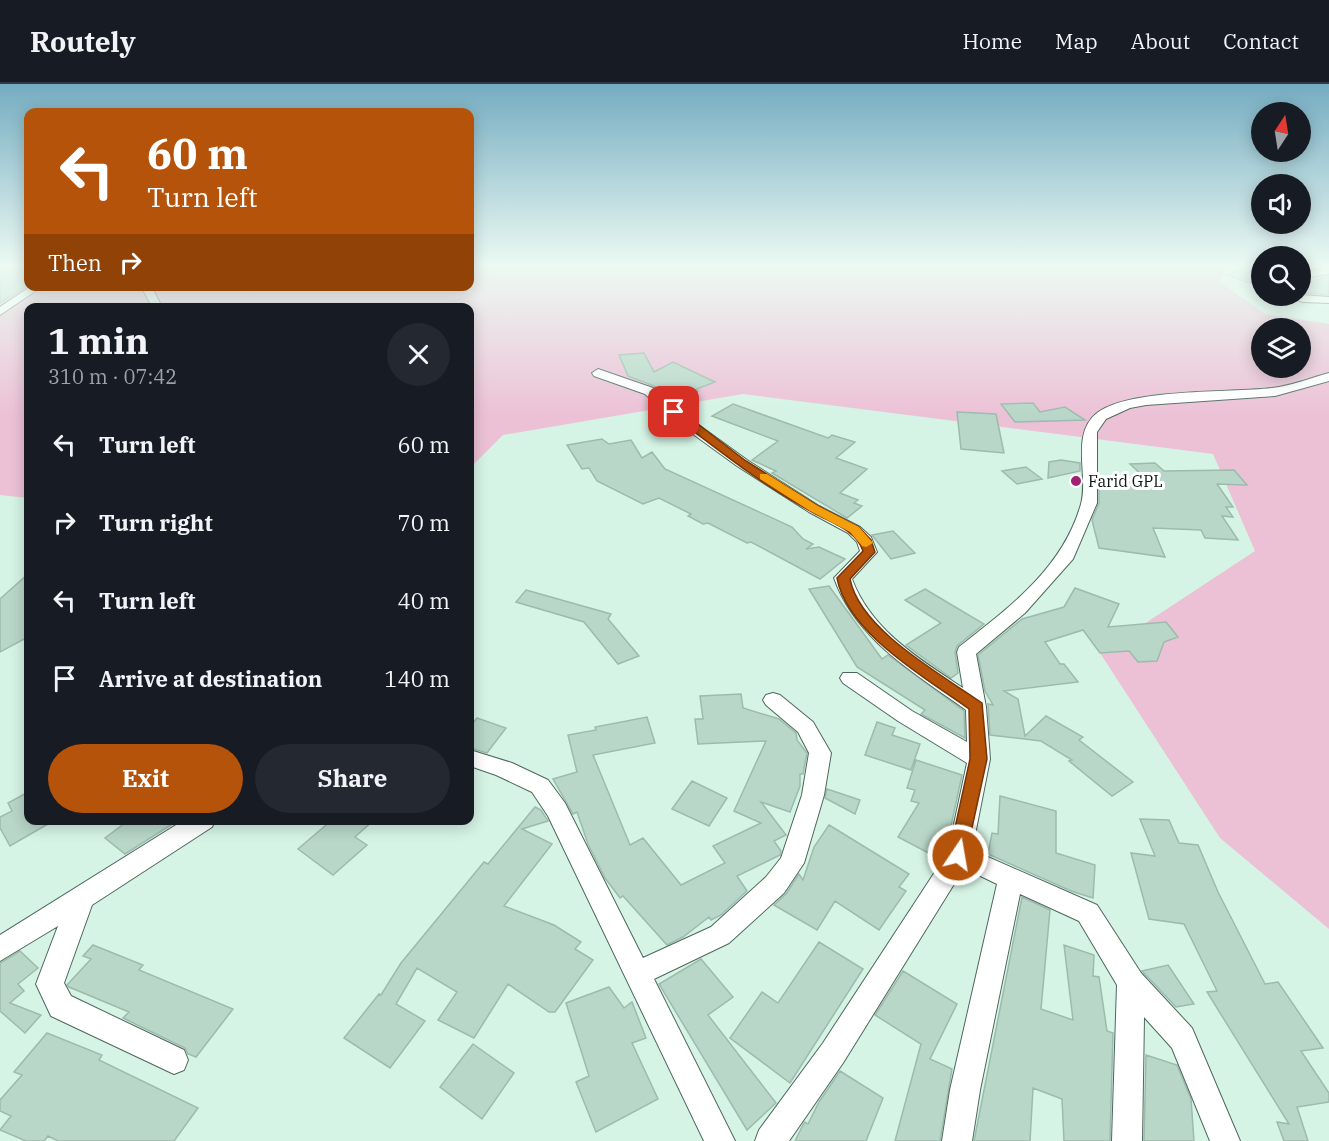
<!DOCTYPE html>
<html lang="en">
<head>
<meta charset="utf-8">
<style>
  body { margin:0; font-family:"IBM Plex Serif",serif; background:#242831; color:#f1f3f6; height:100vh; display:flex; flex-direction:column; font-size:22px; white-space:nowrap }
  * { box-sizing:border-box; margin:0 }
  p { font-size:20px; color:#9ea1a6 }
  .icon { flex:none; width:33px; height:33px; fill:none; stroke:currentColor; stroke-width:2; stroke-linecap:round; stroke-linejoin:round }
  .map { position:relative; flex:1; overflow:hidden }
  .sheet { position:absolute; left:24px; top:219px; width:450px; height:522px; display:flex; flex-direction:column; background:#171b24; border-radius:12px; box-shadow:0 3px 15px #0003 }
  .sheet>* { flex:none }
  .banner { position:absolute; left:24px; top:24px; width:450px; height:183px; border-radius:12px; box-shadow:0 3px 15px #0003; background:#b45309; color:#fff; overflow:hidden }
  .needle { width:39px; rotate:12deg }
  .buttons { position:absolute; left:1251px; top:18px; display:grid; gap:12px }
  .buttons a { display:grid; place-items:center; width:60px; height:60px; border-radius:50%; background:#171b24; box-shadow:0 3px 15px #0003; font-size:30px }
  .pin { position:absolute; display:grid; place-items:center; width:51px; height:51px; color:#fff; margin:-26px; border-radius:12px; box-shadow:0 3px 9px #0006 }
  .me { position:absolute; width:66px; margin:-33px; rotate:12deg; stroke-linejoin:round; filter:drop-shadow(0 0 4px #0008) }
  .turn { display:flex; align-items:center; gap:21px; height:126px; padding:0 24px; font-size:27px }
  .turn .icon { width:78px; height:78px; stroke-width:2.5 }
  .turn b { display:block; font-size:42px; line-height:51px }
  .then { display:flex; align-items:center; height:57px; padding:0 24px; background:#0003; gap:12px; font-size:22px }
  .round { display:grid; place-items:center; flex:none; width:63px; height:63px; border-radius:32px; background:#242831 }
  .headline { display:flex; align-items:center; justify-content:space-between; height:102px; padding:0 24px }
  h1 { font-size:36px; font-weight:800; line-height:45px }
  .button { display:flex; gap:12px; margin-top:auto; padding:12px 24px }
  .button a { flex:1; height:69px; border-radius:36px; background:#b45309; color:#fff; font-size:24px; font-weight:800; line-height:69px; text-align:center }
  .button a+a { background:#242831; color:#f1f3f6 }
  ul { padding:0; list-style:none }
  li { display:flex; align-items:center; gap:18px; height:78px; padding:0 24px }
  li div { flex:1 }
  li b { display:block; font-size:22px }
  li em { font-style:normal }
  header { display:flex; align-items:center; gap:36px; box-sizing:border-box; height:84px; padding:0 30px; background:#171b24; border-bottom:2px solid #363941 }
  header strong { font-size:28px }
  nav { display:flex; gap:33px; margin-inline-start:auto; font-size:21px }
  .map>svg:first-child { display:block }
  .green { fill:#ecc1d6; fill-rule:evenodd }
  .building { fill:#b8d7c8; stroke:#9dbbad; stroke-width:1.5 }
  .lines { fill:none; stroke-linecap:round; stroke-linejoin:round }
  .minor-casing { stroke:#4d685b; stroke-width:2 }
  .minor { fill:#fff; fill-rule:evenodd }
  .route { fill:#b45309; stroke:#753606; stroke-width:1.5 }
  .slow { fill:#f59e0b }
  .poi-dot { fill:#a12071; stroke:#fff; stroke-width:2 }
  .labels { text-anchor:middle; stroke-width:6; stroke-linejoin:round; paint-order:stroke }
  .poi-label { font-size:16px; fill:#0d1813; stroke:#fff; text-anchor:start }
</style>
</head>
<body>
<header>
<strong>Routely</strong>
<nav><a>Home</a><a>Map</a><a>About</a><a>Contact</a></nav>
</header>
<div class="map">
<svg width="1329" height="1057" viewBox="0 0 1329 1057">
  <rect width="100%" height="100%" fill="#d5f4e5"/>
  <path class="green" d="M 0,183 L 28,183 L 28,202 L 470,202 L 470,183 L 1227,183 L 1220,198 L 1265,230 L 1329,240 L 1329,845 L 1220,754 L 1100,569 L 1255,467 L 1213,370 L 743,310 L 503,351 L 470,384 L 470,224 L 28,224 L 28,414 L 0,411 ZM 1262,244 L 1300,244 L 1300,284 L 1262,284 Z"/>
  <path class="building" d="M 28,183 L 28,201 L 0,219 L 0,191 Z
    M 1248,183 L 1262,187 L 1262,203 L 1226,191 Z
    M 1329,192 L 1329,211 L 1305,209 L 1308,199 Z
    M 644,269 L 654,288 L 673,278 L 715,298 L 694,306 L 698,307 L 683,317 L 664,311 L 654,302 L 628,292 L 619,271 Z
    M 1033,319 L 1040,328 L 1065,323 L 1085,336 L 1015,338 L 1001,320 Z
    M 733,320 L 828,354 L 832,351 L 855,358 L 836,374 L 867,385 L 840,409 L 858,416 L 854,419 L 862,422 L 847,434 L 772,389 L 776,387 L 752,376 L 778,357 L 712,332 Z
    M 957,328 L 996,330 L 1004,369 L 961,365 Z
    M 602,355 L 609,360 L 631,356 L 642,374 L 652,368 L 665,385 L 792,443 L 803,455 L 813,460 L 806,465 L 819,463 L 845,475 L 820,495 L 751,458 L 747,459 L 708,439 L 703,440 L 688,432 L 691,430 L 659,414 L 643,420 L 597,397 L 589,384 L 582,385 L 567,361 Z
    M 1061,376 L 1080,379 L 1080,387 L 1048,394 L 1049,378 Z
    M 1155,379 L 1164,387 L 1234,386 L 1247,401 L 1217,400 L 1233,423 L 1226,423 L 1233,433 L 1222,432 L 1238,456 L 1205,454 L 1201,446 L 1153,444 L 1165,473 L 1099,464 L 1092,436 L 1099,419 L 1099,398 L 1150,399 L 1130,380 Z
    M 1026,383 L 1042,395 L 1017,400 L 1002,387 Z
    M 893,447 L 915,469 L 891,475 L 872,451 Z
    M 28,490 L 28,553 L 0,568 L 0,515 Z
    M 829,502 L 882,575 L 888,571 L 964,627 L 965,654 L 921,630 L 925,626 L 857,583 L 809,505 Z
    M 1075,504 L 1119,520 L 1108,543 L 1166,538 L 1178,553 L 1164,558 L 1157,577 L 1138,578 L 1129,567 L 1100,569 L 1083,546 L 1045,558 L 1060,580 L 1064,580 L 1078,598 L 1004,607 L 1018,615 L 1025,652 L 1046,632 L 1083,653 L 1079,656 L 1133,698 L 1112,712 L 1069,677 L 1072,676 L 1041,657 L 990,651 L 988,620 L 993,621 L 985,607 L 978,571 L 1022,535 L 1064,523 Z
    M 925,505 L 984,540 L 957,562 L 955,568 L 958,589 L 951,594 L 906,561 L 941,539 L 905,516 Z
    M 526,506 L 611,530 L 608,535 L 639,572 L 618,580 L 584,538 L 516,518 Z
    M 741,610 L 743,624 L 779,635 L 796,649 L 797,656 L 807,669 L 803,690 L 800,690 L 800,702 L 790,728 L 761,718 L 786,751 L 774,757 L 781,767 L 780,771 L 737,792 L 747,807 L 721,831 L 711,836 L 709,833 L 683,853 L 667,861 L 623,812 L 620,814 L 605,794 L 588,760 L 577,728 L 573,730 L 553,695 L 577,688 L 568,651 L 596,646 L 595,643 L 647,633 L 655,659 L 593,671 L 630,761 L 643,754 L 681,801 L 725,779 L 713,762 L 761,739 L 734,727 L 766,657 L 698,660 L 695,635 L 703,635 L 700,612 Z
    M 477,634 L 506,644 L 487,669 L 470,664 L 470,643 Z
    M 877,638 L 895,644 L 892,651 L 920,660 L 911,686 L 865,671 Z
    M 916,676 L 962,691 L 949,751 L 936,773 L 898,753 L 919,719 L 911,717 L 915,706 L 907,704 Z
    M 692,697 L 727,714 L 709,742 L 672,725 Z
    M 827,705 L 860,716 L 855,730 L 825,714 Z
    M 28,708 L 28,736 L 55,736 L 10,762 L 0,744 L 0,733 L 12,727 L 8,719 Z
    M 1000,712 L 1056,727 L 1056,769 L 1095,781 L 1093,814 L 1071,807 L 988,770 L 992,749 L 998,750 Z
    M 535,723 L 541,726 L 548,737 L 522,745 L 552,760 L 504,822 L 554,841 L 581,858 L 575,865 L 593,876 L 555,928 L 549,928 L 508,900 L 474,954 L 438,936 L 457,908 L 417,884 L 396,920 L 425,937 L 390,984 L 344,954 L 379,910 L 381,911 L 401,879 L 484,778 L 488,780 Z
    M 1140,735 L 1169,736 L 1179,759 L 1198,761 L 1218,808 L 1265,900 L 1278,898 L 1323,964 L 1301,967 L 1329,1009 L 1329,1018 L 1297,1023 L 1308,1057 L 1284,1057 L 1277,1038 L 1289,1040 L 1207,908 L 1217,907 L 1184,840 L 1149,835 L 1131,769 L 1155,772 Z
    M 129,736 L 179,736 L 125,770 L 105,754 Z
    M 332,736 L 374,736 L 355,753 L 367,761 L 333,791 L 298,765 Z
    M 829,741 L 909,790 L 899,803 L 906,807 L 879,846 L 835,817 L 817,846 L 774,821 L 786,810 L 799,790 L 803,796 L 814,763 Z
    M 1022,813 L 1050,826 L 1041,925 L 1073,936 L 1064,861 L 1094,871 L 1093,892 L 1099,893 L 1107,947 L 1113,949 L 1110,1057 L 1064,1057 L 1062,1015 L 1033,1004 L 1030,1057 L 974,1057 Z
    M 819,858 L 863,885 L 790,999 L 730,954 L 762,908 L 778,919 Z
    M 93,861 L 143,881 L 139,886 L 233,925 L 196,973 L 188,970 L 185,964 L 123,934 L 129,928 L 69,903 L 67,901 L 91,875 L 83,872 Z
    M 20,867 L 38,884 L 18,900 L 24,907 L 10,919 L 41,931 L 25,949 L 0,927 L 0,879 Z
    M 701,875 L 733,913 L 708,931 L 776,1019 L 747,1046 L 659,900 Z
    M 1168,881 L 1194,920 L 1176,923 L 1142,887 Z
    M 903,887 L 957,920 L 930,975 L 952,985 L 940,1057 L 895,1057 L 921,960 L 875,931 Z
    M 609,903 L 624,924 L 632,918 L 646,954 L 632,959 L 658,1015 L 596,1048 L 576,998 L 589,992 L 566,919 Z
    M 47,949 L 102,971 L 99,976 L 198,1024 L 174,1057 L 58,1057 L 48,1052 L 44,1057 L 26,1057 L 0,1046 L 11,1032 L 0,1027 L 0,1016 L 22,991 L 14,988 Z
    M 473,960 L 514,989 L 482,1035 L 440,1003 Z
    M 1146,971 L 1177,981 L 1191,1015 L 1194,1057 L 1144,1057 Z
    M 840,987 L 883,1014 L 866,1057 L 795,1057 L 803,1041 L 805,1038 L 808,1040 L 819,1018 Z"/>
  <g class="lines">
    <g class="minor-casing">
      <path id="minor" d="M 1329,184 L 1329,190 L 1300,195 L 1300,189 Z
        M 31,202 L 43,202 L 0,231 L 0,223 Z
        M 141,202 L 151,202 L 160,219 L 159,221 L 151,221 Z
        M 1300,211 L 1329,213 L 1329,219 L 1303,218 L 1287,212 Z
        M 598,285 L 653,304 L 685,331 L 747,376 L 819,422 L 860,443 L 871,453 L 877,468 L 852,495 C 871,546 919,575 963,604 L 957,568 L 959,563 C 1009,524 1063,484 1081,420 C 1089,392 1070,350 1097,329 C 1130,304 1229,309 1272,304 C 1291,302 1310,294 1329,289 L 1329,297 L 1275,312 L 1146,321 L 1130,324 L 1106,335 L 1097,348 L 1097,419 L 1073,475 L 1025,529 L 976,570 L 986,623 L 990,675 L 972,766 L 1097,821 L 1141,889 L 1192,944 L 1240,1057 L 1210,1057 L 1172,964 L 1144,933 L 1142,1057 L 1112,1057 L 1117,901 L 1079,837 L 1020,810 L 980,1006 L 972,1057 L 942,1057 L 950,1006 L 997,800 L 964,784 L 843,979 L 789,1057 L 755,1057 L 759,1046 L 823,959 L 948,768 L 967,679 L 898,637 L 843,599 L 840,594 L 843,589 L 857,589 L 912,627 L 967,658 L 966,626 C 915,589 856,556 834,494 L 860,467 L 857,458 L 848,449 L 809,428 L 737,382 L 675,337 L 645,310 L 594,292 L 592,289 Z
        M 773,609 L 780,611 L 813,638 L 831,669 L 824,711 L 804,779 L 784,809 L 729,859 L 654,895 L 735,1057 L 704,1057 L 548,732 L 532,708 L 496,691 L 470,682 L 470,666 L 512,679 L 548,696 L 565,719 L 643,874 L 711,843 L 766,793 L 781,774 L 802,711 L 809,669 L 798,648 L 766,621 L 763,616 L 766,611 Z
        M 184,736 L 215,736 L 212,743 L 92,821 L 64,899 L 71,912 L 184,966 L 188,976 L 184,986 L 174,990 L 51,932 L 36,900 L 58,842 L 0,877 L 0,851 Z"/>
    </g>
    <use href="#minor" class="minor"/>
  </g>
  <linearGradient id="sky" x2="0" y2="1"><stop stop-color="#75acc1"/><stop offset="0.55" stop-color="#ecfaf3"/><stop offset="1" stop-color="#ecfaf3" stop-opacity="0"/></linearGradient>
  <rect width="1329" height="331" fill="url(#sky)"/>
  <path class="route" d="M 671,325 L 678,325 L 746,377 L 818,422 L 859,443 L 871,456 L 875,468 L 850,495 C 860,546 941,590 982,619 L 987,675 L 965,776 L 958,779 L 952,776 L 949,771 L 970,675 L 969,625 C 926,594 847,549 837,494 L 863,467 C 856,446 832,439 814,429 C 763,402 717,365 671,330 Z"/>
  <path class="slow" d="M 760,390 L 767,390 L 818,422 L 859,443 L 873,459 L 866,463 L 862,462 L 850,448 L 810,427 L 760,395 Z"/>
  <circle class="poi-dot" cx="1076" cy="397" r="6"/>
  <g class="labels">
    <g class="poi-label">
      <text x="1088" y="403">Farid GPL</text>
    </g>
  </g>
</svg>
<div class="buttons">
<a><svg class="needle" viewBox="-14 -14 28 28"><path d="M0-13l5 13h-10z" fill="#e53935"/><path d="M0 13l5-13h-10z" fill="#9ea1a6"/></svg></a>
<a><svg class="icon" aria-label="sound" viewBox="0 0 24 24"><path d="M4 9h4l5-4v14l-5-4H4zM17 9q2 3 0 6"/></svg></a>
<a><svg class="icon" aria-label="search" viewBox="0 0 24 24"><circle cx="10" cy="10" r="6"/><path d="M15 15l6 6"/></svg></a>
<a><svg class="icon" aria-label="layers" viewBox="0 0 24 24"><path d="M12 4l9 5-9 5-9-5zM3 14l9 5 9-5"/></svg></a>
</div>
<div class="pin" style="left:674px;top:328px;background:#d93025"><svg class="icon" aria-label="arrive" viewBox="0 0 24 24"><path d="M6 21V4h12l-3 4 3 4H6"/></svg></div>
<svg class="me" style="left:958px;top:771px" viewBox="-20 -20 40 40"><circle r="17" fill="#b45309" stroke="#fff" stroke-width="3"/><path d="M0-11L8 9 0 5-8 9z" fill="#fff"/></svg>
<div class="banner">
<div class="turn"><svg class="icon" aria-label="left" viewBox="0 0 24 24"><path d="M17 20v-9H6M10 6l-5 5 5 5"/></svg><div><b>60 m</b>Turn left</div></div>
<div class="then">Then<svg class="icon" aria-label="right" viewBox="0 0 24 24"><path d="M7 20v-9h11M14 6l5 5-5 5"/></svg></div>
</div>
<section class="sheet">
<div class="headline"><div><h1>1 min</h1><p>310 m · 07:42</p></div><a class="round"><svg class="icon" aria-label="close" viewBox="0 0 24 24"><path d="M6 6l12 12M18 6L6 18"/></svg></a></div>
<ul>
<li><svg class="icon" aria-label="left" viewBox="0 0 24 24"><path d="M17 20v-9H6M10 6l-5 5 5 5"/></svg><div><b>Turn left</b></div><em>60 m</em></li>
<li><svg class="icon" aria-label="right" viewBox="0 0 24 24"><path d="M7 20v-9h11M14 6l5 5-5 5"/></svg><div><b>Turn right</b></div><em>70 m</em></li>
<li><svg class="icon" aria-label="left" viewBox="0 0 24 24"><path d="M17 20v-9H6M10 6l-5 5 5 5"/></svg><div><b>Turn left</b></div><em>40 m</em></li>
<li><svg class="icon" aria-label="arrive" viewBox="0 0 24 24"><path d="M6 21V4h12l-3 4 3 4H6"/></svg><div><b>Arrive at destination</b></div><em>140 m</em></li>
</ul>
<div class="button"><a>Exit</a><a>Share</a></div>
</section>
</div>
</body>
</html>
